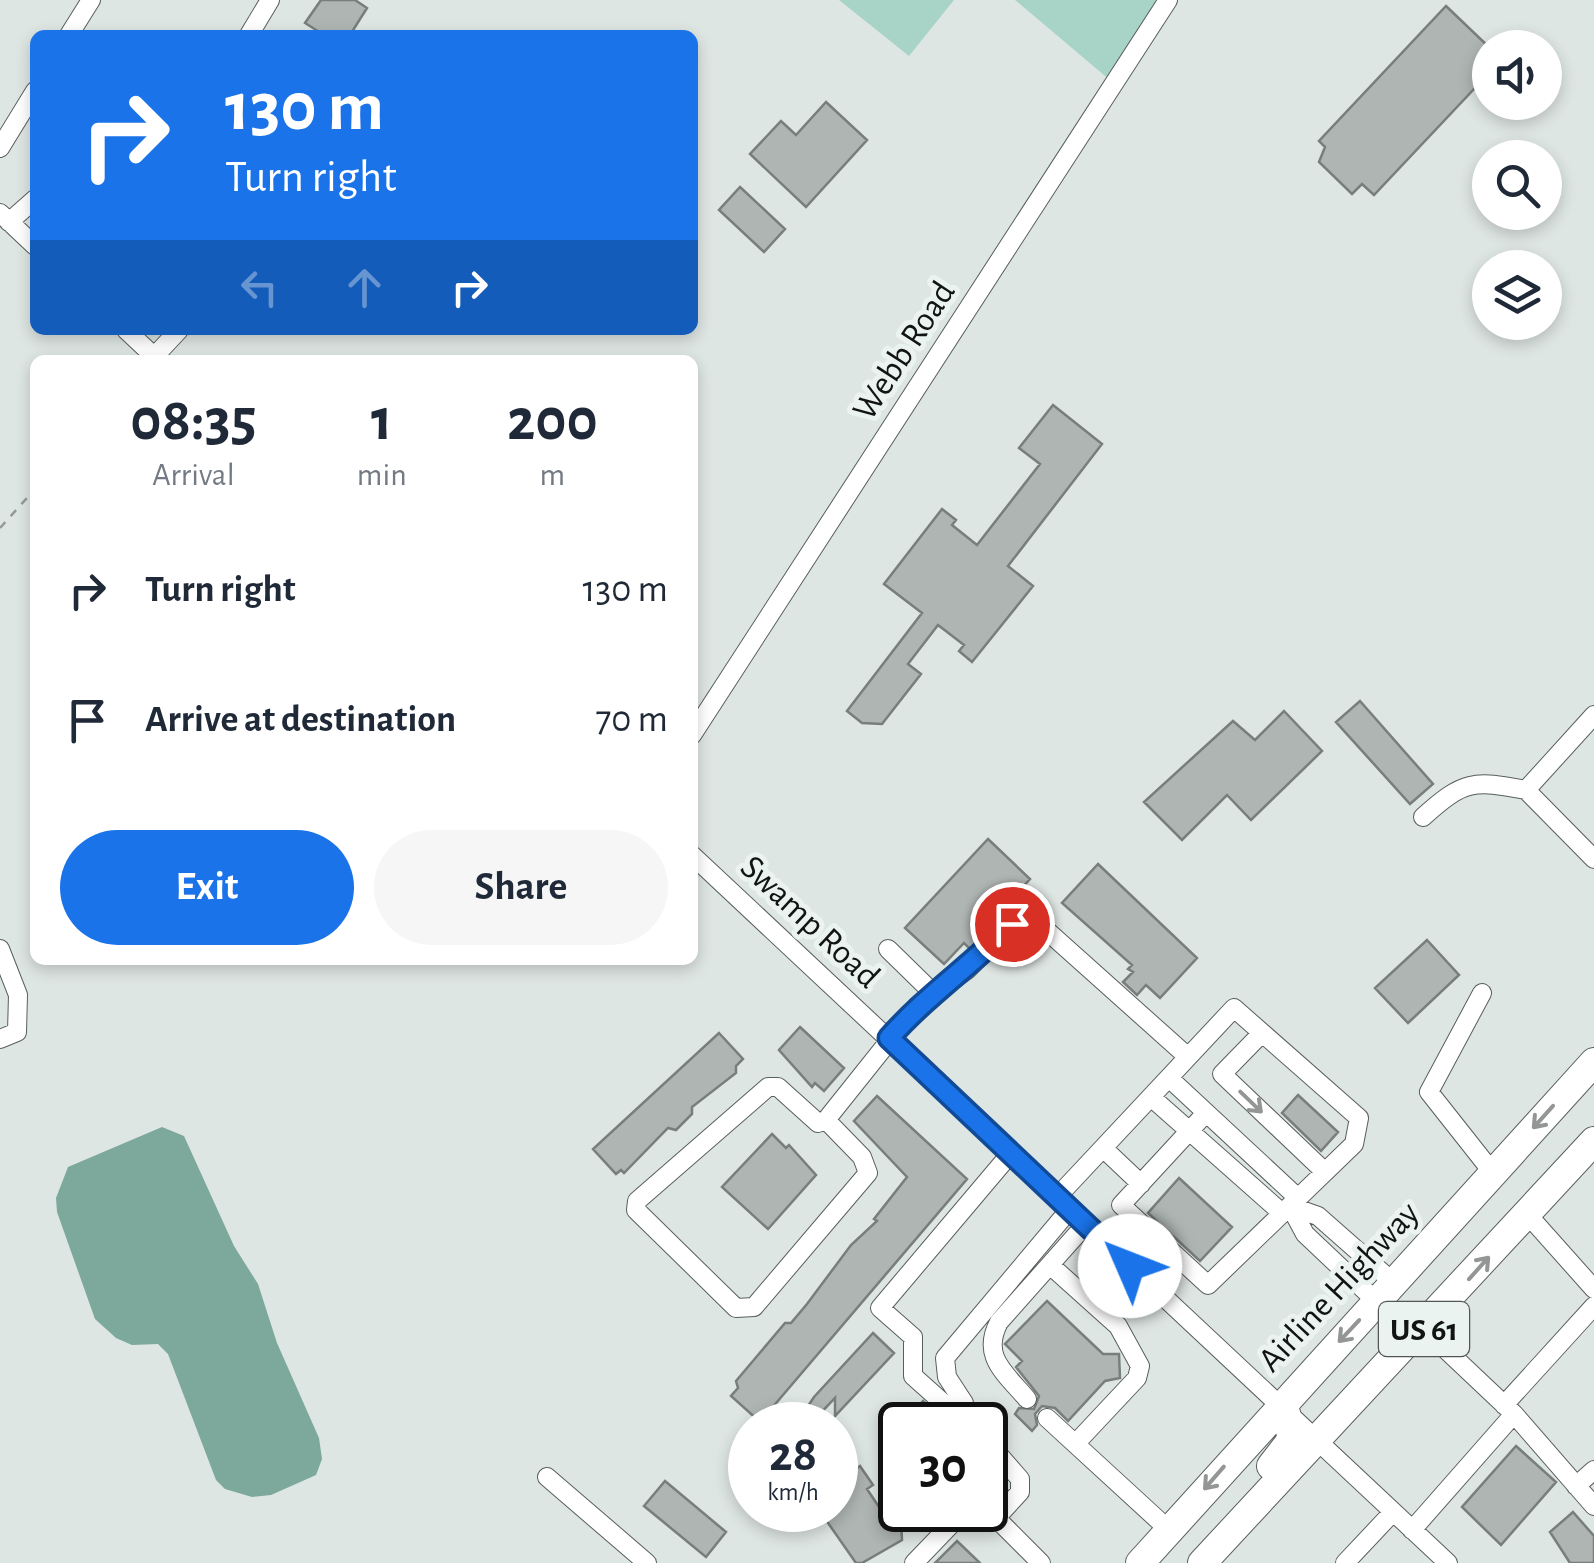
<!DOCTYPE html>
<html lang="en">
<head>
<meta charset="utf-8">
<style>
  body { margin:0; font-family:"Alegreya Sans",sans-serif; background:#f6f6f7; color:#1f2937; height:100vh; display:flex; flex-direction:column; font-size:38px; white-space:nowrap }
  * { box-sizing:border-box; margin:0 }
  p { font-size:32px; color:#747a83 }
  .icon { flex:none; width:55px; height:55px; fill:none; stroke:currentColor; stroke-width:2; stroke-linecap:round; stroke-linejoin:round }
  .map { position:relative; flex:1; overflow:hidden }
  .details { position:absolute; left:30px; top:355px; width:668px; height:610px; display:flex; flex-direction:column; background:#fff; border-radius:15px; box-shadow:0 5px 15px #0003 }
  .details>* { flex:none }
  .top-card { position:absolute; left:30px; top:30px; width:668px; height:305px; border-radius:15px; box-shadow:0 5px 15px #0003; background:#1a73e8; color:#fff; overflow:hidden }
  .tools { position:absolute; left:1472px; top:30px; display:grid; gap:20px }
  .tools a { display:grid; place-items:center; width:90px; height:90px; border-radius:50%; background:#fff; box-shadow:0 5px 15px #0003; font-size:50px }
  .speed { position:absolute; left:728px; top:1402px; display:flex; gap:20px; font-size:50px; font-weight:700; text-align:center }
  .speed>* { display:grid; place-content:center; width:130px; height:130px; border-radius:50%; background:#fff; box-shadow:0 5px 15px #0003; line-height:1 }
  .speed small { font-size:25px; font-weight:400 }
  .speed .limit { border:5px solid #111; border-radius:15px; background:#fff; color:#111 }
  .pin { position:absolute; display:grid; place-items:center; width:85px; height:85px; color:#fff; margin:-42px; border:5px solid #fff; border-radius:50%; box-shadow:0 2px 10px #0007 }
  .me { position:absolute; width:110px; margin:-55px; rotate:314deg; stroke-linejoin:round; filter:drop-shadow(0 0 8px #0008) }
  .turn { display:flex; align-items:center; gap:35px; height:210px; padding:0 30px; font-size:45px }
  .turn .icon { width:130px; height:130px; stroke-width:2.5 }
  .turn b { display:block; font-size:70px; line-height:85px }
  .lanes { display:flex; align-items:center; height:95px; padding:0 30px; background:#0003; justify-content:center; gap:50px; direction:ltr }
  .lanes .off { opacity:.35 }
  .eta { display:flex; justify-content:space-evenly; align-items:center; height:170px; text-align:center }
  .eta b { font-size:60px; font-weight:700; line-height:70px }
  .button { display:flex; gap:20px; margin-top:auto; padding:20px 30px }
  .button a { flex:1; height:115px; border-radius:60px; background:#1a73e8; color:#fff; font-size:40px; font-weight:700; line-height:115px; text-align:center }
  .button a+a { background:#f6f6f7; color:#1f2937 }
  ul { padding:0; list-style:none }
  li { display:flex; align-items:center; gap:30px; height:130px; padding:0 30px }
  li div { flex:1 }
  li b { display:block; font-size:38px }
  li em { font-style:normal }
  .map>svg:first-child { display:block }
  .green { fill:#a8d3c7 }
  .water { fill:#7da89c }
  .building { fill:#aeb5b3; stroke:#777e7c; stroke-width:2.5 }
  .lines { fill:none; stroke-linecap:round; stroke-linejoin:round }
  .minor-casing { stroke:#585e5d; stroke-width:20 }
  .highway-casing { stroke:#585e5d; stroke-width:30 }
  .path { stroke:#939a97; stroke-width:2.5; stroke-dasharray:8 8; stroke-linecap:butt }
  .minor { stroke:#fff; stroke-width:18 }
  .highway { stroke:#fff; stroke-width:28 }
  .oneway { stroke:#949595 }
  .route-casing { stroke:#114b97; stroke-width:25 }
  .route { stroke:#1a73e8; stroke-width:18 }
  .labels { text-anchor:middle; stroke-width:10; stroke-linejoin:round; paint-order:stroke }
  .shield { fill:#ebf3f0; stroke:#525755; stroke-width:2.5 }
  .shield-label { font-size:32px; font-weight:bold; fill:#111413 }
  .street-label { font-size:35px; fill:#111413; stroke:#ebf3f0 }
</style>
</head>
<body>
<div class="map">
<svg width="1594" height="1563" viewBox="0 0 1594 1563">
  <rect width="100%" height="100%" fill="#dee6e3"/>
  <path class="green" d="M 839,0 L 954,0 L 909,56 Z
    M 1015,0 L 1159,0 L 1111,81 Z"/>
  <path class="water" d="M 162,1127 L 184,1136 L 234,1246 L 258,1284 L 277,1343 L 319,1438 L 322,1459 L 316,1475 L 271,1495 L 252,1497 L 225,1489 L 216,1480 L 168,1354 L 158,1344 L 132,1345 L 116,1338 L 95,1319 L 57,1212 L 56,1198 L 68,1167 Z"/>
  <path class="building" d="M 321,0 L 355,0 L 367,8 L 350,35 L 324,35 L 305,23 Z
    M 1446,6 L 1490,48 L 1490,72 L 1374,195 L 1362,184 L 1352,194 L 1319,162 L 1325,147 L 1319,141 Z
    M 826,102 L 867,140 L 806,207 L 750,154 L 781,121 L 796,135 Z
    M 740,187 L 785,229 L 764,252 L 719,210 Z
    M 1053,405 L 1102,444 L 1008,566 L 1033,586 L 972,662 L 959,651 L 964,645 L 938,625 L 908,664 L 921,674 L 882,724 L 862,723 L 847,711 L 922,613 L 884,584 L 942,509 L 956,520 L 952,525 L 977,545 L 1040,464 L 1019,448 Z
    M 1360,701 L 1433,784 L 1410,804 L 1336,722 Z
    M 1284,711 L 1322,751 L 1251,820 L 1227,795 L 1182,840 L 1144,802 L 1233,721 L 1255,740 Z
    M 988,839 L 1030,879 L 1018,892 L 1014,888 L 976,928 L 983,935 L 970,949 L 964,943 L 944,964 L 905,928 Z
    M 1098,864 L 1197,958 L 1160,998 L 1146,985 L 1137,995 L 1123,982 L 1133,972 L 1128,969 L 1132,965 L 1062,903 Z
    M 1427,940 L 1459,975 L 1408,1023 L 1375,988 Z
    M 800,1027 L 844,1068 L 824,1091 L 815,1083 L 812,1087 L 779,1050 Z
    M 719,1033 L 743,1059 L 736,1066 L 736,1073 L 692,1107 L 692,1114 L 676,1130 L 668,1128 L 624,1173 L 621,1170 L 616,1174 L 593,1149 Z
    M 1298,1095 L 1338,1132 L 1321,1151 L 1282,1113 Z
    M 877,1096 L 967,1179 L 760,1422 L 731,1396 L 738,1388 L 736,1381 L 785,1323 L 791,1323 L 807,1304 L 851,1245 L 877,1221 L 874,1219 L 907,1177 L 854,1121 Z
    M 772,1134 L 786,1148 L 789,1145 L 816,1175 L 768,1229 L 722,1187 Z
    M 1179,1178 L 1232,1227 L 1200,1261 L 1148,1213 Z
    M 1047,1301 L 1103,1354 L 1119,1354 L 1120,1378 L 1105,1381 L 1068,1421 L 1055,1408 L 1042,1406 L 1035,1414 L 1037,1425 L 1032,1431 L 1015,1414 L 1019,1408 L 1034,1409 L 1039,1396 L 1016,1367 L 1022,1361 L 1005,1344 Z
    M 873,1333 L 894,1353 L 835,1416 L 835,1398 L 816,1418 L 806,1409 L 814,1397 Z
    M 923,1401 L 947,1423 L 947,1425 L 901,1425 Z
    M 1516,1446 L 1556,1482 L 1501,1545 L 1462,1507 Z
    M 835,1454 L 850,1473 L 860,1466 L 873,1485 L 867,1489 L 887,1519 L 901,1519 L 902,1540 L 862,1563 L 856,1563 L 819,1510 L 835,1510 Z
    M 665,1481 L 726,1532 L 706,1557 L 644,1506 Z
    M 1573,1512 L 1594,1536 L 1594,1563 L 1570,1563 L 1550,1532 Z
    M 957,1541 L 980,1563 L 935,1563 Z"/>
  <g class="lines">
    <g class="minor-casing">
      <path id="minor" d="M 69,35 L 91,0
        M 249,35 L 270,0
        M 0,148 L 35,91
        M 0,213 L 35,246
        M 9,222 L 35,199
        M 126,330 L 158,360
        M 151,360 L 179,330
        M 1594,715 L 1526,790 L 1594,859
        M 692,735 L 1168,0
        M 1423,817 C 1464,780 1473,780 1526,790
        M 692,855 L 1448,1563
        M 1036,921 L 1188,1057
        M 0,949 L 18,995 L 17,1032 L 0,1039
        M 888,949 L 932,992
        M 1482,993 L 1429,1092 L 1493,1173
        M 1262,1033 L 1222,1074 L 1325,1172
        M 1169,1078 L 1298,1198
        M 1151,1097 L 1282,1213
        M 826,1120 L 862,1157 L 868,1173 L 754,1307 L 736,1308 L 636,1210 L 637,1201 L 768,1087 L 778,1087 L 818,1123 L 826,1120 L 917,1006 L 967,970 L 1012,924
        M 1103,1148 L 1141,1184
        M 1057,1197 L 1234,1008 L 1359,1118 L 1354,1144 L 1208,1285 L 1121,1205 L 1205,1114
        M 1290,1206 L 1318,1216 L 1394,1283
        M 1290,1206 L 1305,1234 L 1377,1302
        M 1528,1215 L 1594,1289
        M 1050,1265 L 1118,1326 L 1140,1366 L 1137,1378 L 1076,1443
        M 1027,1399 C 1004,1372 981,1356 999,1322 L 1086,1224
        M 1504,1405 L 1594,1306
        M 1514,1414 L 1594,1506
        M 960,1418 L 913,1376 L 913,1337 L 880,1308 L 1011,1153
        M 1047,1418 L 1169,1530
        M 959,1425 L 964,1403 L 947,1377 L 945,1358 L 1070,1209
        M 985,1439 L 1020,1479 L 1020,1492 L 996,1518
        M 547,1477 L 647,1563
        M 1576,1486 L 1594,1470
        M 985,1507 L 1041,1563
        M 1412,1530 L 1514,1414 L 1424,1329
        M 914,1563 L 965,1510
        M 1345,1563 L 1393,1512"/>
    </g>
    <g class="highway-casing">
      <path id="highway" d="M 1271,1466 L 1292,1439 L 1286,1413
        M 1140,1563 L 1594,1062
        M 1202,1563 L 1594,1141"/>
    </g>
    <path class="path" d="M 0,528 L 35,489"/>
    <use href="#minor" class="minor"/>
    <use href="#highway" class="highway"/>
  </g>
  <defs><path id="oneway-shaft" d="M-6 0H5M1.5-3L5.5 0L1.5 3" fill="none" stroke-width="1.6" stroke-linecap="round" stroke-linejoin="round" transform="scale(2.5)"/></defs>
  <g class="oneway">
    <use href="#oneway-shaft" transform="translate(1251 1102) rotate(44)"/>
    <use href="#oneway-shaft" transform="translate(1543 1117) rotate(132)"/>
    <use href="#oneway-shaft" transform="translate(1479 1268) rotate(-48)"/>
    <use href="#oneway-shaft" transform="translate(1349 1331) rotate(133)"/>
    <use href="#oneway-shaft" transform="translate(1214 1478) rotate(131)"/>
  </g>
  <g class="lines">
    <g class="route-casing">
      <path id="route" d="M 1012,924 C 972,965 927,995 889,1038 L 1130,1266"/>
    </g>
    <use href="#route" class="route"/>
  </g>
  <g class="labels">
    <rect class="shield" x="1379" y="1302" width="90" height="54" rx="8"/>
    <g class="shield-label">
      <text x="1424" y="1340">US 61</text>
    </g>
    <g class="street-label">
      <text transform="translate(903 350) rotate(-57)" y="12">Webb Road</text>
      <text transform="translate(811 921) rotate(43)" y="12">Swamp Road</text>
      <text transform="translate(1338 1286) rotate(-47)" y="12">Airline Highway</text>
    </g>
  </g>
</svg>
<div class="tools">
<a><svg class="icon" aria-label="sound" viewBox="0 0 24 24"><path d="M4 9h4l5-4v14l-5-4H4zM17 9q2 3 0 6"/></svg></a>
<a><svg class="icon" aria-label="search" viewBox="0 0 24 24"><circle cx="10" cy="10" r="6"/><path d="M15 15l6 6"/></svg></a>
<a><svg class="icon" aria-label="layers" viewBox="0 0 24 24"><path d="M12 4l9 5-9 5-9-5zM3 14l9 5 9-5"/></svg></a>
</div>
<div class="speed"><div>28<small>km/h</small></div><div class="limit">30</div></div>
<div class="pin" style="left:1012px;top:924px;background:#d93025"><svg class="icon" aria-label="arrive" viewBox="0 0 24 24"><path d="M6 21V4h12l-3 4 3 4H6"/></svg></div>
<svg class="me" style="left:1130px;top:1266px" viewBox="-20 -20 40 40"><circle r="19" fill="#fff"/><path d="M0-13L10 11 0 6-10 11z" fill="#1a73e8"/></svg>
<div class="top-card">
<div class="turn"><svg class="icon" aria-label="right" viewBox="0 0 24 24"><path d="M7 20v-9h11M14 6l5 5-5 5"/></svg><div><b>130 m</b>Turn right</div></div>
<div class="lanes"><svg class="icon off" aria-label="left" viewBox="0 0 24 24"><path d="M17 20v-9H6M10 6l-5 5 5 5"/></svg><svg class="icon off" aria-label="ahead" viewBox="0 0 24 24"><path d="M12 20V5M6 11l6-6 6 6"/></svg><svg class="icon" aria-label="right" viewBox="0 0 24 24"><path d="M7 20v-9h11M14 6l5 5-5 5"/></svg></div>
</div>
<section class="details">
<div class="eta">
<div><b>08:35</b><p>Arrival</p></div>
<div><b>1</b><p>min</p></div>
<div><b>200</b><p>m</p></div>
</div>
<ul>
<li><svg class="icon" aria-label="right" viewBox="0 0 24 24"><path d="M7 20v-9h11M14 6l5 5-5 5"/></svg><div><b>Turn right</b></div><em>130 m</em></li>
<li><svg class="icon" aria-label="arrive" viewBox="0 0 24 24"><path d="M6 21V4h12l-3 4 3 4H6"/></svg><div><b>Arrive at destination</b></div><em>70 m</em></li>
</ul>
<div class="button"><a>Exit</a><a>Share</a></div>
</section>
</div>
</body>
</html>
